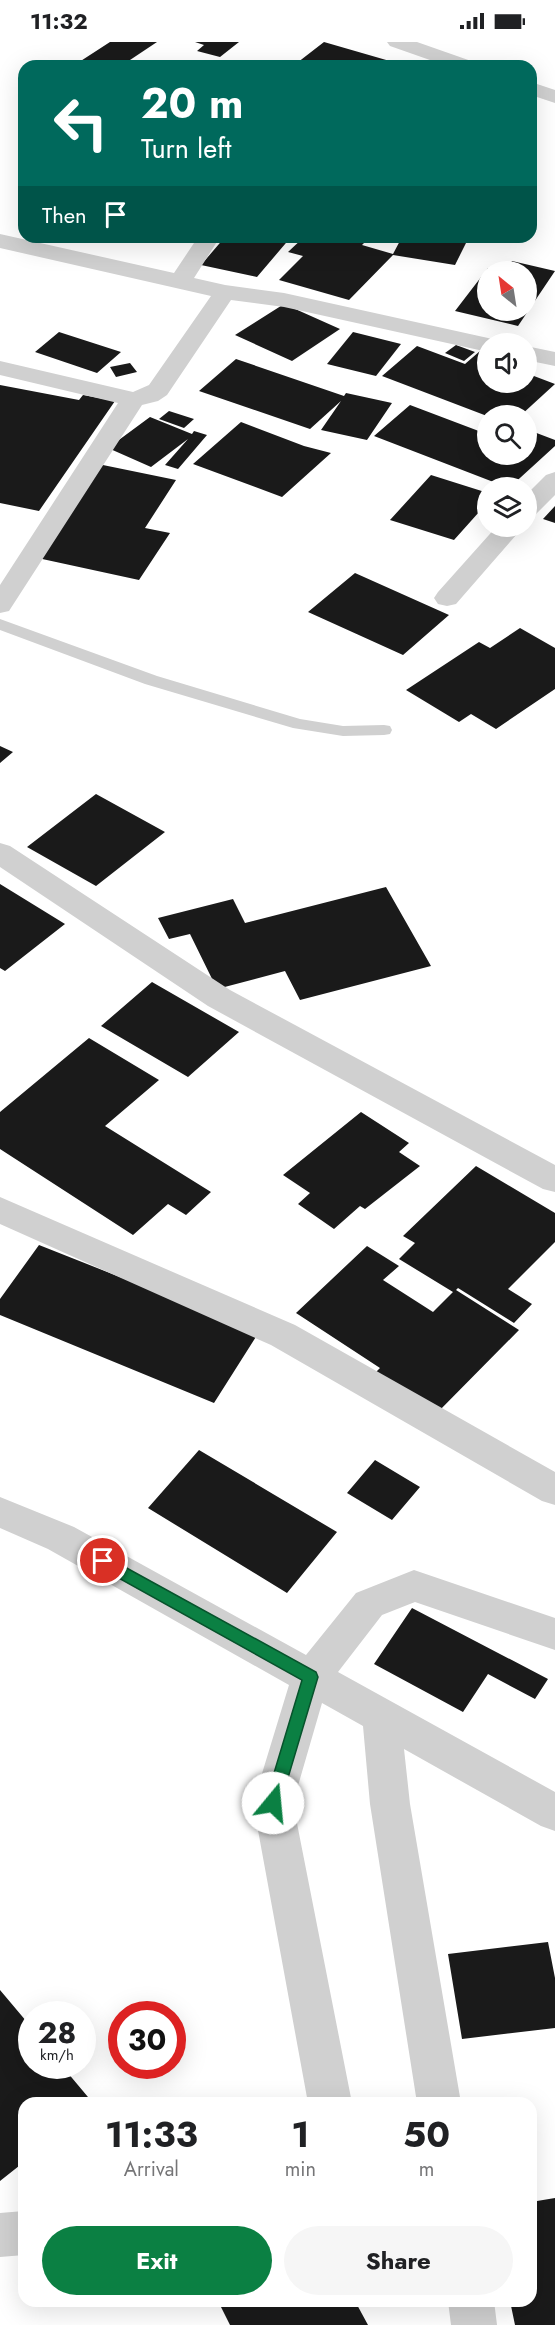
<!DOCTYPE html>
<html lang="en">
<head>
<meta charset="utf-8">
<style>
  body { margin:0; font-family:Jost,sans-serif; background:#f6f6f6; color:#202124; height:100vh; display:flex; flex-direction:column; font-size:22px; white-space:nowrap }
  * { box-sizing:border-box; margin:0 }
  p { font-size:20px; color:#757577 }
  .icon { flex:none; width:33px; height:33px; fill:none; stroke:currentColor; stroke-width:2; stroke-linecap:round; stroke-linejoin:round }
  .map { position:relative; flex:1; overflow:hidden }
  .panel { position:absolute; left:18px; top:2055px; width:519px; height:210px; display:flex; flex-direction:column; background:#fff; border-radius:18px; box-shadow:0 6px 24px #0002 }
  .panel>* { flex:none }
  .hud { position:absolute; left:18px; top:18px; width:519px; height:183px; border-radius:18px; box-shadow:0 6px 24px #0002; background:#00695c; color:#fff; overflow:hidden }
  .needle { width:39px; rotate:330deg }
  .fabs { position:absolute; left:477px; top:219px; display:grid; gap:12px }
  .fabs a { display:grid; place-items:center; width:60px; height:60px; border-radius:50%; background:#fff; box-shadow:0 6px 24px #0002; font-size:30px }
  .speed { position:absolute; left:18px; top:1959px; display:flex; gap:12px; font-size:30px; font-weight:700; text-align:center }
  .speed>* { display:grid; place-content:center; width:78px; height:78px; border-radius:50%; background:#fff; box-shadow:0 6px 24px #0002; line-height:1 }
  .speed small { font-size:15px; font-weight:400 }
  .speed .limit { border:9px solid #d22; background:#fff; color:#111 }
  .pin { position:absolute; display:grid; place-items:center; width:51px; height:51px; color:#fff; margin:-26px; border:3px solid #fff; border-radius:50%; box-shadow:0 2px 6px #0007 }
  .me { position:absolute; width:66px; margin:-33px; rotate:17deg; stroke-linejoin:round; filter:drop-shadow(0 0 4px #0008) }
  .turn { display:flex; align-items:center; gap:21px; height:126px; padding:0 24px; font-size:27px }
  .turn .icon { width:78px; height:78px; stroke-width:2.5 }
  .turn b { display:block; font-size:42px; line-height:51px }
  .then { display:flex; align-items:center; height:57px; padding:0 24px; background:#0003; gap:12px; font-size:22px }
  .eta { display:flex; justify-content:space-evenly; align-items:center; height:102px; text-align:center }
  .eta b { font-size:36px; font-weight:700; line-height:42px }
  .button { display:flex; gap:12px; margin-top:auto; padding:12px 24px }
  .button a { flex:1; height:69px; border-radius:36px; background:#0b8043; color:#fff; font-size:24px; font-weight:700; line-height:69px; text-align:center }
  .button a+a { background:#f6f6f6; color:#202124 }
  .status { display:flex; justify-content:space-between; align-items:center; height:42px; padding:0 30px; background:#fff; direction:ltr }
  .status svg { height:16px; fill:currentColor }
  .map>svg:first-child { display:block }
  .building { fill:#1a1a1a }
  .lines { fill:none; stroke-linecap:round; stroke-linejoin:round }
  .service { fill:#d0d0d0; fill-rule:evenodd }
  .minor { fill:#d0d0d0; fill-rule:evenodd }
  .route { fill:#0b8043; stroke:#07532c; stroke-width:1.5 }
</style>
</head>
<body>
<div class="status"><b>11:32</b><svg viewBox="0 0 49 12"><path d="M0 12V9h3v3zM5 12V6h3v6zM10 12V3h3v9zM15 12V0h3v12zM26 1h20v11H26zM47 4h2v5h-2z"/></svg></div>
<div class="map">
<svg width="555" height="2283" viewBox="0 0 555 2283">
  <rect width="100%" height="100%" fill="#fff"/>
  <path class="building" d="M 110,0 L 157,0 L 121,24 L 73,24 Z
    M 195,0 L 239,0 L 220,15 L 197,9 L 204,3 Z
    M 324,0 L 400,22 L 397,24 L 293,24 Z
    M 225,195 L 291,195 L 257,235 L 201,223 Z
    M 304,195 L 370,195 L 362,203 L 393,212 L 402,195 L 469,195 L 455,223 L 393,213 L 349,258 L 279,238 L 303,214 L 288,210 Z
    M 512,219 L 555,229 L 518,284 L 455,269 L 488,226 L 488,268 L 526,268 L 526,230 L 505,230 Z
    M 284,262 L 340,287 L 292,319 L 235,293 Z
    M 59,290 L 121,310 L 97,331 L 35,310 Z
    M 353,290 L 401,302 L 376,334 L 327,322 Z
    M 456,303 L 475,310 L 464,319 L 445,311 Z
    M 417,304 L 465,322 L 480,309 L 488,312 L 488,340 L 526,340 L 526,331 L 555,342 L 520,374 L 487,374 L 382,334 Z
    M 236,317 L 344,354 L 346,351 L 392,361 L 367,398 L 321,388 L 341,359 L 310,387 L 199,349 Z
    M 130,321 L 137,330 L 116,335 L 110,325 Z
    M 0,343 L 79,358 L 83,353 L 115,359 L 39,469 L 0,461 Z
    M 410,363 L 484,391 L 488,388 L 488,412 L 526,412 L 526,387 L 555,398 L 555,404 L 509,446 L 374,394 Z
    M 169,369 L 194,377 L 184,386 L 159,377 Z
    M 150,375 L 192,392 L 194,389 L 207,393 L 178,427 L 165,423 L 188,397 L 151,425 L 108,406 Z
    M 241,380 L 304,404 L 331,411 L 282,455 L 193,422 Z
    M 98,422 L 176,438 L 145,486 L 170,491 L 139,538 L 33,515 Z
    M 431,433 L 488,451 L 488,460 L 454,498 L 390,478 Z
    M 555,464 L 555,481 L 543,477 Z
    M 355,531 L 449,573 L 403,613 L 308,570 Z
    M 520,586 L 555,606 L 555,647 L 496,687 L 471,672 L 459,680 L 406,648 L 479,600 L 490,606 Z
    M 0,704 L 13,710 L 0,721 Z
    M 96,752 L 165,790 L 96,844 L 27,805 Z
    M 0,842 L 65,882 L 5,929 L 0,926 Z
    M 386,845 L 431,924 L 300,958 L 285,929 L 217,947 L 190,892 L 169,897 L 158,876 L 233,857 L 245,881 Z
    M 152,940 L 239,990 L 188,1035 L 101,984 Z
    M 89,996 L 159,1038 L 105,1084 L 211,1150 L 186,1173 L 168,1162 L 133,1193 L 0,1107 L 0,1070 Z
    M 361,1070 L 409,1101 L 399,1110 L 420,1124 L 365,1167 L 360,1164 L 334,1187 L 298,1162 L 310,1151 L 283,1133 Z
    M 476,1124 L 555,1171 L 555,1200 L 508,1247 L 532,1262 L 514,1281 L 458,1246 L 456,1248 L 519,1288 L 434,1374 L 372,1334 L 380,1326 L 296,1271 L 367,1204 L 399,1224 L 383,1238 L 433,1270 L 453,1250 L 399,1217 L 415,1201 L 403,1194 Z
    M 39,1203 L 259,1290 L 214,1361 L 0,1273 L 0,1257 Z
    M 199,1408 L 337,1490 L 287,1551 L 148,1466 Z
    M 375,1418 L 420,1445 L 392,1478 L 347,1451 Z
    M 412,1566 L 548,1637 L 535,1657 L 488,1632 L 463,1670 L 374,1622 Z
    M 548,1900 L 555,1936 L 555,1986 L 462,1997 L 448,1912 Z
    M 0,1948 L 32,1986 L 32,2024 L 62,2024 L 93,2061 L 24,2061 L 24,2120 L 0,2139 Z
    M 555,2156 L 555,2283 L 515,2283 L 510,2259 L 531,2259 L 531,2160 Z
    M 218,2259 L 355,2259 L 368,2283 L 230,2283 Z"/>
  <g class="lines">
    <path class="service" d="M 0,577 L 157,634 L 300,677 L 343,684 L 384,683 L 390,684 L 392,688 L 390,692 L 384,693 L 343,694 L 293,686 L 145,642 L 0,588 Z"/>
    <path class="minor" d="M 387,0 L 417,0 L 474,20 L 477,24 L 447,24 L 390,4 Z
      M 531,40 L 555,48 L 555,61 L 531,53 Z
      M 0,192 L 174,231 L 198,195 L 220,195 L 194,236 L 225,243 L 284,251 L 488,296 L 496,298 L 499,302 L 488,302 L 488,310 L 284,265 L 231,258 L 167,353 L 158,359 L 142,363 L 9,569 L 0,571 L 0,543 L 118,361 L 0,333 L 0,319 L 133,350 L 149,343 L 211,254 L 0,206 Z
      M 526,304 L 555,310 L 555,324 L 526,318 Z
      M 555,430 L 555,453 L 535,473 L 526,476 L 526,453 L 546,433 Z
      M 497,484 L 524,484 L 456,562 L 447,564 L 438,562 L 434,556 L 438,550 Z
      M 0,801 L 10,804 L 230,948 L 555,1123 L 555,1150 L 543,1147 L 208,964 L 0,825 Z
      M 0,1155 L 295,1283 L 555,1430 L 555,1463 L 542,1459 L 271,1303 L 0,1182 Z
      M 0,1455 L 74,1485 L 306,1613 L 356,1551 L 414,1528 L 555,1576 L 555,1608 L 415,1560 L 382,1573 L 338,1630 L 555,1750 L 555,1789 L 541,1784 L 404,1707 L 410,1762 L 461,2061 L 417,2061 L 370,1762 L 363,1684 L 322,1661 L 293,1761 L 352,2061 L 308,2061 L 253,1761 L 289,1643 L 48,1507 L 0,1486 Z
      M 24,2169 L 24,2213 L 0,2215 L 0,2171 Z
      M 448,2259 L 494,2259 L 497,2283 L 451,2283 Z"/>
  </g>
  <path class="route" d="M 103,1513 L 316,1630 L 318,1635 L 279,1766 L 273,1768 L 267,1766 L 265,1761 L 302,1638 L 97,1524 L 95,1519 L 97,1514 Z"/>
</svg>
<div class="fabs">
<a><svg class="needle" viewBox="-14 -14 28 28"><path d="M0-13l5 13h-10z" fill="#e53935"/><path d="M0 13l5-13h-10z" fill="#757577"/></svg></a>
<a><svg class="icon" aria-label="sound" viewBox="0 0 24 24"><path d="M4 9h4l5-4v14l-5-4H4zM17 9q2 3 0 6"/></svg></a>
<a><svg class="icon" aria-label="search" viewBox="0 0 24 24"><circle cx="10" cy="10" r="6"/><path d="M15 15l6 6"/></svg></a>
<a><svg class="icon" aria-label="layers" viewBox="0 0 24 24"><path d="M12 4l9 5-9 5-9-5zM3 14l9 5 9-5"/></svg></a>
</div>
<div class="speed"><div>28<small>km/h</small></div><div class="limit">30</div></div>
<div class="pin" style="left:103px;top:1519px;background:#d93025"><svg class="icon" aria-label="arrive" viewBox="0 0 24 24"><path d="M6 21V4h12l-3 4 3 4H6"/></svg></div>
<svg class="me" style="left:273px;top:1761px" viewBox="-20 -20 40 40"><circle r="19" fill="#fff"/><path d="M0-13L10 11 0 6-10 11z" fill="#0b8043"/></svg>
<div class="hud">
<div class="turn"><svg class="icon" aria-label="left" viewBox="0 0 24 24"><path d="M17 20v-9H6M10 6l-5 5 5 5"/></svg><div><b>20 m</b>Turn left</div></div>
<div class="then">Then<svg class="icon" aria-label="arrive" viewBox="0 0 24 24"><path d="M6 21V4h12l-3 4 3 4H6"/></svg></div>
</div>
<section class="panel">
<div class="eta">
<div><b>11:33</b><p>Arrival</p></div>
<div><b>1</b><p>min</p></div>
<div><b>50</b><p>m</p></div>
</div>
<div class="button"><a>Exit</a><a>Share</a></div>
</section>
</div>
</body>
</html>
